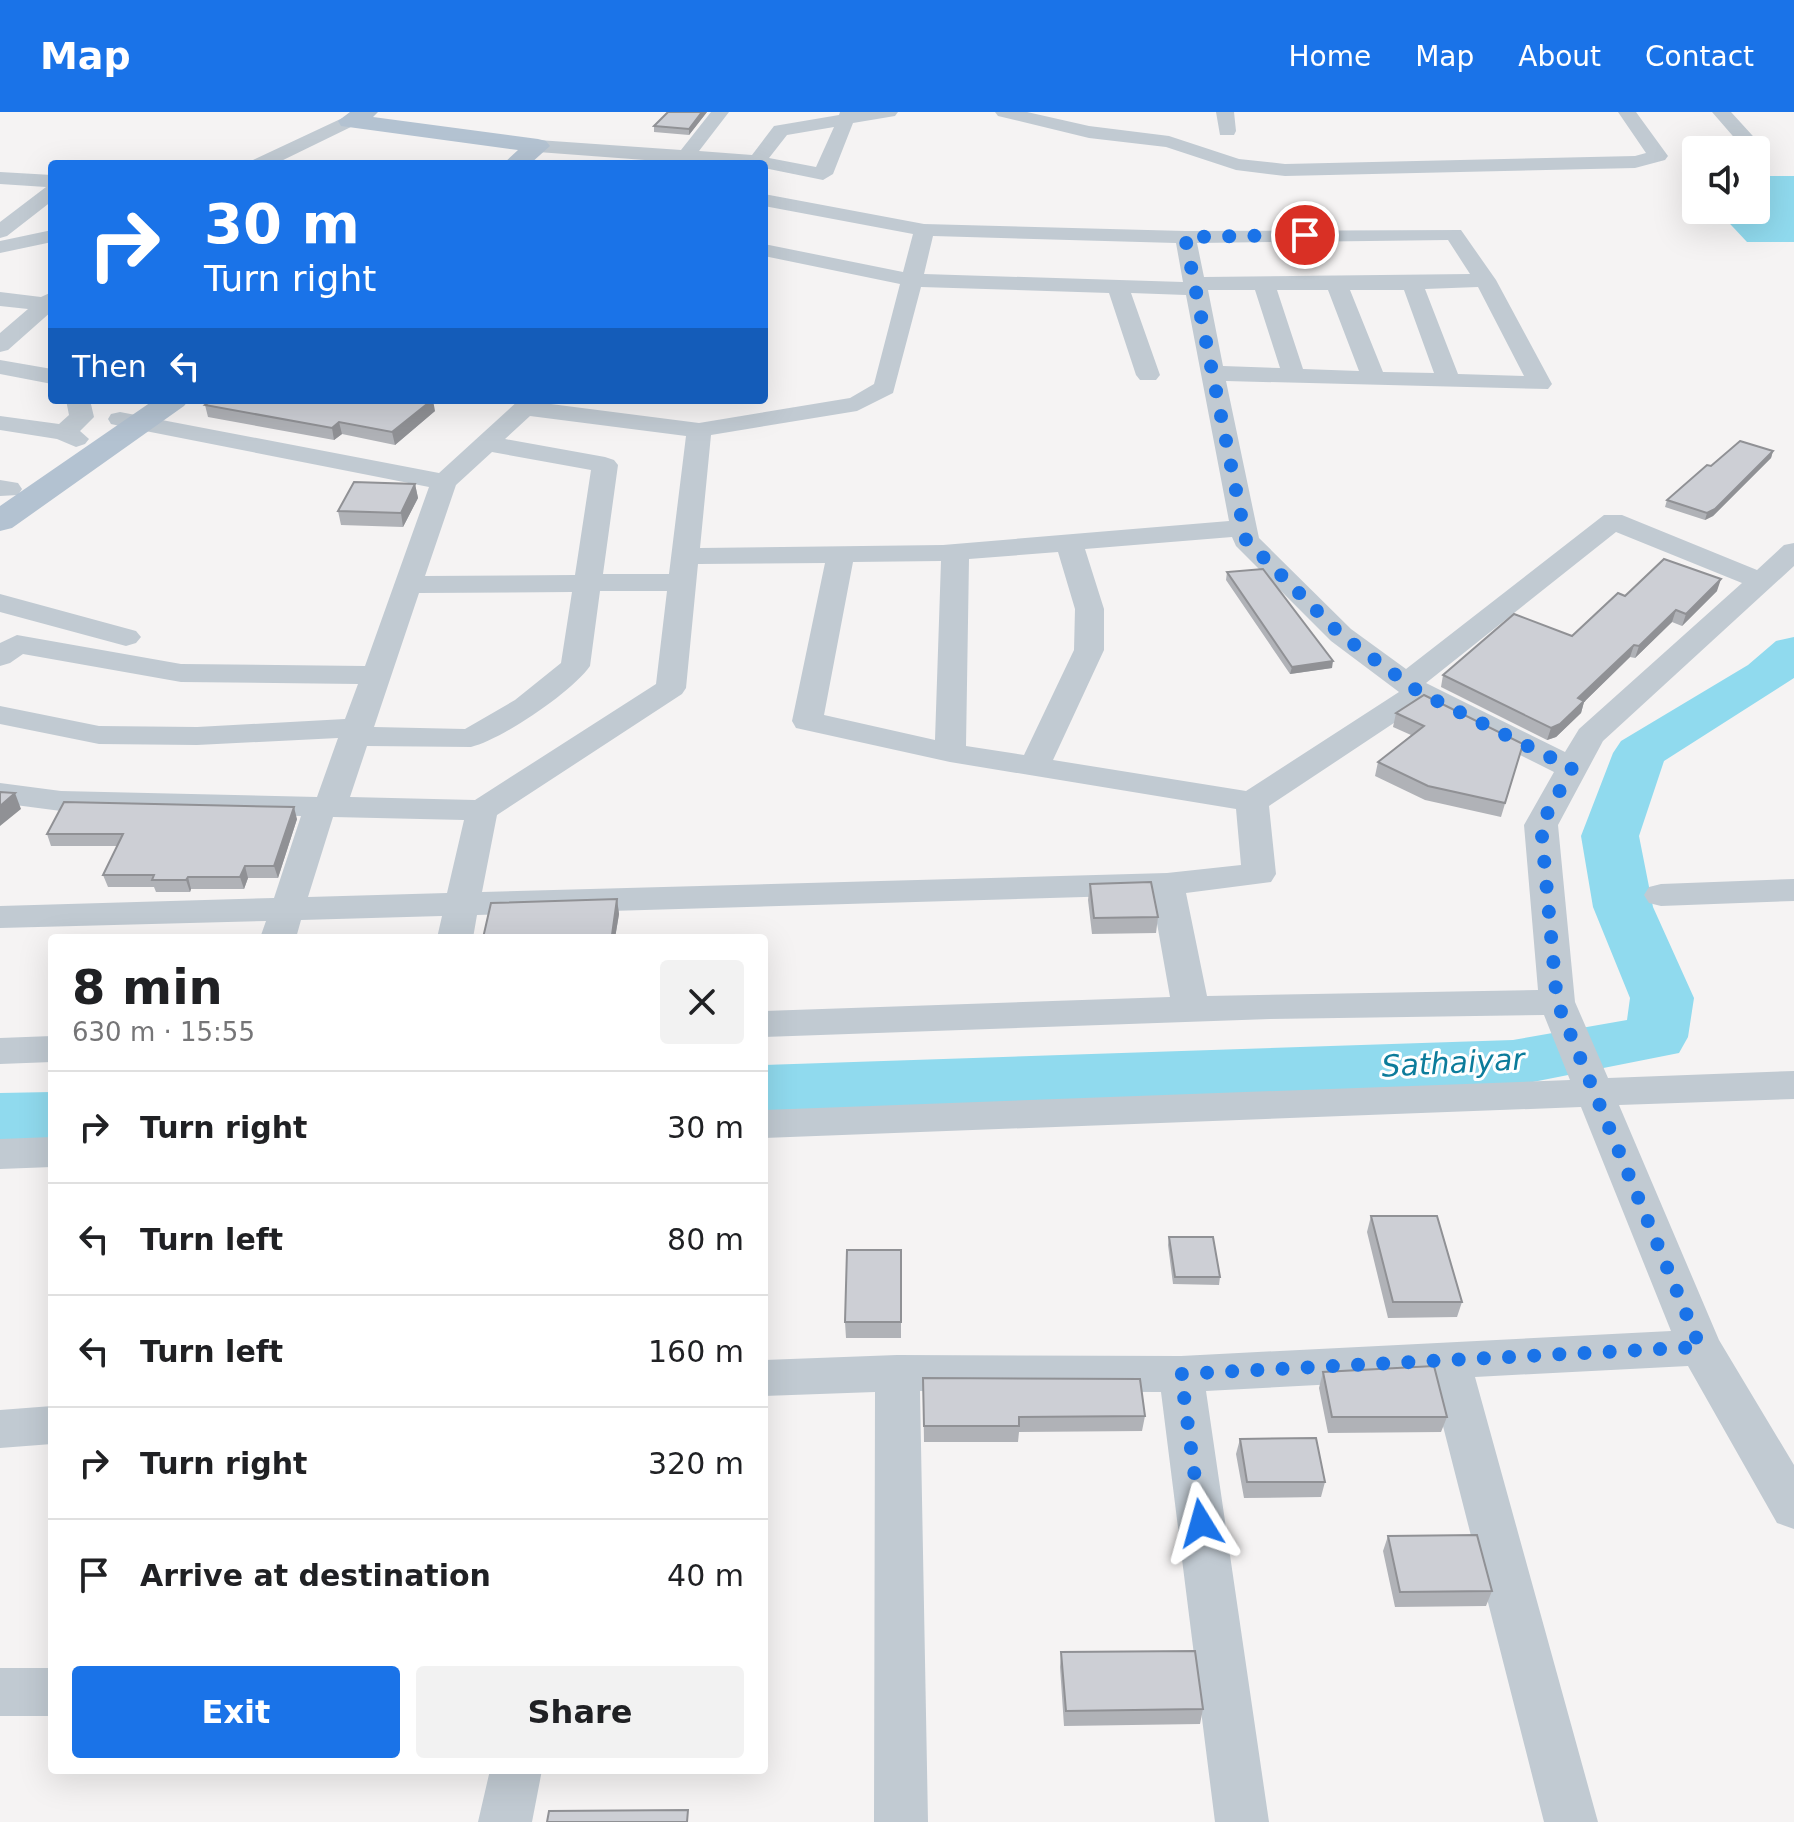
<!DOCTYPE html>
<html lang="en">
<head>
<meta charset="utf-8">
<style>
  body { margin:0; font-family:"DejaVu Sans",sans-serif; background:#f2f2f2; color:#202124; height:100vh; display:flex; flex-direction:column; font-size:30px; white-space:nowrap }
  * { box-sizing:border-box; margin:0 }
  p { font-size:26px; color:#757577 }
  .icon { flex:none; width:44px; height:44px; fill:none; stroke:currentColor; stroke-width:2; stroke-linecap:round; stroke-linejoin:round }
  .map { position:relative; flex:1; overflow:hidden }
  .sheet { position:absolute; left:48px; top:822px; width:720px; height:840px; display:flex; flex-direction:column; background:#fff; border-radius:8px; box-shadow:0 8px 32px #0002 }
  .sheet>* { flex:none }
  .banner { position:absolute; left:48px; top:48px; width:720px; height:244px; border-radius:8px; box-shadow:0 8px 32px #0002; background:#1a73e8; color:#fff; overflow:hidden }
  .controls { position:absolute; left:1682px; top:24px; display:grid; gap:16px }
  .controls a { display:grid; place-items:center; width:88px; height:88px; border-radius:8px; background:#fff; box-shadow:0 8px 32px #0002; font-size:40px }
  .pin { position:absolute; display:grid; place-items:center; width:68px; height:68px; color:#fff; margin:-34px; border:4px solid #fff; border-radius:50%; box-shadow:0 2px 8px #0007 }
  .me { position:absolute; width:88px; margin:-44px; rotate:352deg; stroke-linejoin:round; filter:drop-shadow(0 0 6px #0008) }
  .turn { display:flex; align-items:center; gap:28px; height:168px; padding:0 24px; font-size:36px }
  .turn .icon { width:104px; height:104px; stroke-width:2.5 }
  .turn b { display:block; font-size:56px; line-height:68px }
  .then { display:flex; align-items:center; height:76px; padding:0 24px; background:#0003; gap:16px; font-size:30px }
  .round { display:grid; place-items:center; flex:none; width:84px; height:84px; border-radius:8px; background:#f2f2f2 }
  .overview { display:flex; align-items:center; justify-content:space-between; height:136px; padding:0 24px }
  h1 { font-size:48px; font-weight:700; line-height:60px }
  .action { display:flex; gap:16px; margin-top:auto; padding:16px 24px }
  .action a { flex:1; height:92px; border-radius:8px; background:#1a73e8; color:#fff; font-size:32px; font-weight:700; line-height:92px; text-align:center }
  .action a+a { background:#f2f2f2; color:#202124 }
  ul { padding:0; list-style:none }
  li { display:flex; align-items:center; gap:24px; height:112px; padding:0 24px; border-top:2px solid #e0e0e0 }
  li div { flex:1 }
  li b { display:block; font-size:30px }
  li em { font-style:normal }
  header { display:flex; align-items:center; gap:48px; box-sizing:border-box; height:112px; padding:0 40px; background:#1a73e8; color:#fff }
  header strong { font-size:38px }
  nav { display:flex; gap:44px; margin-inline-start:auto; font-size:28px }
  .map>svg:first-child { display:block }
  .water { fill:#90daee }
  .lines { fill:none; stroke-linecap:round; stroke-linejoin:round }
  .river { fill:#90daee; fill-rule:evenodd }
  .minor { fill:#c1cad2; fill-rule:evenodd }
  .major { fill:#b3c2d1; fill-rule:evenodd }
  .wall { fill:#b0b2b7 }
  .shaded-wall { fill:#909195 }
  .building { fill:#cdcfd5; stroke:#909195; stroke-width:2 }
  .route { stroke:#1a73e8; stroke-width:14; stroke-dasharray:0 25.2 }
  .labels { text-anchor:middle; stroke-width:6; stroke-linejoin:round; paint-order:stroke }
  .water-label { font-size:30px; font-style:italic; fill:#0c7c9b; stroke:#fff }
</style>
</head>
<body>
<header>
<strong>Map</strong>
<nav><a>Home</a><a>Map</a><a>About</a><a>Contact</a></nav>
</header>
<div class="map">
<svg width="1794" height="1710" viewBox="0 0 1794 1710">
  <rect width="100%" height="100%" fill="#f5f3f3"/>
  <path class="water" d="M 1756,64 L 1794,64 L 1794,130 L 1747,130 L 1717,98 L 1756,98 Z"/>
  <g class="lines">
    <path class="river" d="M 1794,525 L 1794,566 L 1664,649 L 1639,724 L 1653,795 L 1694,886 L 1688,925 L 1679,941 L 1513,974 L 764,1001 L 764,953 L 1513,928 L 1627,908 L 1630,886 L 1593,795 L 1581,724 L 1613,641 L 1621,629 L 1748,553 L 1776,529 Z
      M 52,980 L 52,1028 L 0,1031 L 0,981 Z"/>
    <path class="minor" d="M 711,0 L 729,0 L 699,39 L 752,43 L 774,14 L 839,3 L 840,0 L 898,0 L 895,4 L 853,11 L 833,62 L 823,68 L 764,56 L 764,52 L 685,51 L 538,40 L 529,34 L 538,28 L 681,38 ZM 834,15 L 816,55 L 769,46 L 787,23 Z
      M 995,0 L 1027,0 L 1089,14 L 1169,24 L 1239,47 L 1285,52 L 1635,44 L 1646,41 L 1618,0 L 1636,0 L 1668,44 L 1665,48 L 1635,56 L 1285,64 L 1236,58 L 1166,35 L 1089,26 L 998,4 Z
      M 1216,0 L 1234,0 L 1236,19 L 1234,23 L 1220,23 Z
      M 1712,0 L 1731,0 L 1762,34 L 1764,38 L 1762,42 L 1756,43 L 1756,38 L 1745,38 Z
      M 349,3 L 355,5 L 358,9 L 355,13 L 275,52 L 250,52 L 253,48 Z
      M 0,60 L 52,63 L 52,89 L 7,124 L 0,126 L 0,110 L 46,75 L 0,72 Z
      M 764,82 L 924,112 L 1185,119 L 1461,118 L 1496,168 L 1552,272 L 1548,277 L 1226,269 L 1259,426 L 1351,517 L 1406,557 L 1604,403 L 1622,403 L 1757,458 L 1784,433 L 1794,431 L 1794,454 L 1603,629 L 1558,713 L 1575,890 L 1608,966 L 1794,959 L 1794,987 L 1619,993 L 1719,1228 L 1794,1353 L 1794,1417 L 1777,1411 L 1688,1254 L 1475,1265 L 1598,1710 L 1544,1710 L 1431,1267 L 1206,1279 L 1269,1710 L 1215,1710 L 1161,1280 L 920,1279 L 928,1710 L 874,1710 L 875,1280 L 764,1284 L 764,1248 L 897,1243 L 1181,1244 L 1671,1219 L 1581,995 L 764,1026 L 764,998 L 1570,968 L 1544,903 L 1270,907 L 764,925 L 764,899 L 1170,885 L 1152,783 L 477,803 L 473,826 L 437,826 L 442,804 L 301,808 L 296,826 L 260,826 L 266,809 L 0,816 L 0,794 L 274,786 L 301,704 L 61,699 L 0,691 L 0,671 L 61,679 L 317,685 L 338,626 L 197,633 L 99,632 L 0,612 L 0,594 L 99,614 L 197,615 L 345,607 L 358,572 L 181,570 L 23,542 L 10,551 L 0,554 L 0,531 L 17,523 L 181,552 L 365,554 L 429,375 L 120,314 L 111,312 L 108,307 L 111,302 L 120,300 L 439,361 L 519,288 L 545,288 L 543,291 L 699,311 L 850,286 L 874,272 L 900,172 L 764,144 L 764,132 L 903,160 L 913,122 L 764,94 ZM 933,124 L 1176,131 L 1183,170 L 924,162 ZM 1448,128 L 1470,162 L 1204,165 L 1197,131 ZM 921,175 L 1109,181 L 1136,263 L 1140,268 L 1156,268 L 1160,263 L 1131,181 L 1186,183 L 1229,409 L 943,433 L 700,436 L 711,323 L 857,299 L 893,281 ZM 1478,175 L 1524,264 L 1458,262 L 1425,177 ZM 1208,178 L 1255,178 L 1280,256 L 1223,254 ZM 1277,178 L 1328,178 L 1359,259 L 1303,257 ZM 1350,178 L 1404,178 L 1434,261 L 1383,260 ZM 530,304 L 686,324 L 669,462 L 603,462 L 618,353 L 614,348 L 605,345 L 505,327 ZM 492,340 L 591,358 L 575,463 L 425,464 L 456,373 ZM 1616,420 L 1742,471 L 1579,617 L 1565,640 L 1426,571 ZM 1232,425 L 1236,434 L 1331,529 L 1399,580 L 1246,679 L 1053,648 L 1104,538 L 1104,497 L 1085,437 ZM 1058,440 L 1075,497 L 1074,538 L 1024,643 L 966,634 L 969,447 ZM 941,449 L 935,628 L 824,603 L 853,450 ZM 825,451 L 792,609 L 796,616 L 950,650 L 1236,697 L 1241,753 L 1167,761 L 482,780 L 497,703 L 682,582 L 686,576 L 698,452 ZM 600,479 L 667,479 L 656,572 L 475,688 L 350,685 L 367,634 L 471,635 C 501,628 572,580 590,554 ZM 572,480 L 561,551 L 515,588 L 465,617 L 374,615 L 419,481 ZM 1421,593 L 1554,660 L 1524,713 L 1538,878 L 1207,884 L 1186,781 L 1271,770 L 1276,762 L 1269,694 ZM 333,705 L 464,708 L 447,781 L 308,785 Z
      M 52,118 L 52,130 L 0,141 L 0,129 Z
      M 0,180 L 41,185 L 52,180 L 52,199 L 8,238 L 0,240 L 0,221 L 28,197 L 0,194 Z
      M 0,248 L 52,257 L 52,272 L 0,262 Z
      M 66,288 L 90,288 L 94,305 L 80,319 L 89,327 L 85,332 L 76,335 L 57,327 L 0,318 L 0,304 L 59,312 L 69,303 Z
      M 0,368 L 18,371 L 22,377 L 18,383 L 0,384 Z
      M 0,482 L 136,519 L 141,525 L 136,531 L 126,534 L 0,500 Z
      M 1794,767 L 1794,789 L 1661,794 L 1649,791 L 1644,783 L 1649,775 L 1661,772 Z
      M 52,924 L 52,950 L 0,952 L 0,926 Z
      M 52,1025 L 52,1055 L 0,1057 L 0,1027 Z
      M 52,1294 L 52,1332 L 0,1336 L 0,1298 Z
      M 0,1556 L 52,1556 L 52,1604 L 0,1604 Z
      M 490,1658 L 542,1658 L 532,1710 L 478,1710 Z"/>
    <path class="major" d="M 350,0 L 378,0 L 373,5 L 538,27 L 546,29 L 550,34 L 530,52 L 503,52 L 518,38 L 341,14 L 338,9 Z
      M 154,288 L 189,288 L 184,294 L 12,416 L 0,419 L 0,394 Z"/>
  </g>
  <path class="wall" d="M 668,0 L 707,0 L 689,23 L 654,20 L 654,14 Z
    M 205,293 L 435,299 L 395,333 L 342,322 L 334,328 L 208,305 Z
    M 1773,339 L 1771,346 L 1713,404 L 1705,408 L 1665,395 L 1667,388 L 1711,354 Z
    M 415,372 L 418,386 L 403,415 L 341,413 L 338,399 Z
    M 1227,460 L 1332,556 L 1290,562 L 1226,468 Z
    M 1717,479 L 1682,514 L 1672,510 L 1635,546 L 1630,545 L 1584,590 L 1581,601 L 1556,625 L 1547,628 L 1441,575 L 1443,563 L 1572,524 L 1625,484 Z
    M 1396,601 L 1523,632 L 1501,705 L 1425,688 L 1375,664 L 1378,650 L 1411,623 L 1393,615 Z
    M 297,707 L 278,766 L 248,766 L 244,777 L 191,777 L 190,780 L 156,780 L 154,775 L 108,775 L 103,763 L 117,734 L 51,734 L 47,722 Z
    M 1090,772 L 1158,805 L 1156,821 L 1092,822 L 1088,788 Z
    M 617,787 L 619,802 L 615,826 L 483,826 Z
    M 1371,1104 L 1462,1190 L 1457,1205 L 1388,1206 L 1367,1120 Z
    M 1169,1125 L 1220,1165 L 1219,1173 L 1173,1172 L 1168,1133 Z
    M 901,1138 L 901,1226 L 846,1226 L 845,1210 Z
    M 1323,1260 L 1447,1305 L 1441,1320 L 1328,1321 L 1319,1276 Z
    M 923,1266 L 1145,1304 L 1142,1319 L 1019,1320 L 1018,1330 L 924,1330 Z
    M 1240,1327 L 1325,1370 L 1321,1385 L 1244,1386 L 1236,1342 Z
    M 1388,1424 L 1492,1479 L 1486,1494 L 1395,1495 L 1383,1439 Z
    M 1061,1540 L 1203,1597 L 1200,1612 L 1064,1614 L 1060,1555 Z"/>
  <path class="shaded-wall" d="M 702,0 L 707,0 L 689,23 L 689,17 Z
    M 432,288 L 433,288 L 435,299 L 395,333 L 392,320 Z
    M 339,310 L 342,322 L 334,328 L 332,316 Z
    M 1773,339 L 1771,346 L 1713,404 L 1705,408 L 1707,401 Z
    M 415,372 L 418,386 L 403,415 L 401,401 Z
    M 1721,467 L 1717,479 L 1682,514 L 1686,502 Z
    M 1676,498 L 1672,510 L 1635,546 L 1639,534 Z
    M 1634,533 L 1630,545 L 1584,590 L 1581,601 L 1556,625 L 1547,628 L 1551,616 L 1578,586 Z
    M 1333,549 L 1332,556 L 1290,562 L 1292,555 Z
    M 15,681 L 21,697 L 0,714 L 0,694 Z
    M 294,695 L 297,707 L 278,766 L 274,754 Z
    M 245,754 L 248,766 L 244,777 L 240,765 Z
    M 188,765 L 191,777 L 190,780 L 186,768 Z
    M 617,787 L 619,802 L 615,826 L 612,826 Z"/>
  <path class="building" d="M 668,0 L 702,0 L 689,17 L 654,14 Z
    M 212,288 L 432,288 L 392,320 L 339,310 L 332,316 L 205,293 Z
    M 1740,329 L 1773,339 L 1715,397 L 1707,401 L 1667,388 L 1707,353 L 1711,354 Z
    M 354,370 L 415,372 L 401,401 L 338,399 Z
    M 1664,447 L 1721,467 L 1686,502 L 1676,498 L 1639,534 L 1634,533 L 1578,586 L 1584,589 L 1560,612 L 1551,616 L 1443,563 L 1514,502 L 1572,524 L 1618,481 L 1625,484 Z
    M 1263,457 L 1333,549 L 1292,555 L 1227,460 Z
    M 1424,583 L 1523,632 L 1505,691 L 1428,674 L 1378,650 L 1424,614 L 1396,601 Z
    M 0,680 L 15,681 L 0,694 Z
    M 64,690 L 294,695 L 274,754 L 245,754 L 240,765 L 188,765 L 186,768 L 152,768 L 154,763 L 103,763 L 123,722 L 47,722 Z
    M 1151,770 L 1158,805 L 1094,806 L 1090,772 Z
    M 617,787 L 612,823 L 600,823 L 599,826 L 483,826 L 491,791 Z
    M 1371,1104 L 1437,1104 L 1462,1190 L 1393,1190 Z
    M 1169,1125 L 1213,1125 L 1220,1165 L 1175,1165 Z
    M 847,1138 L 901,1138 L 901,1210 L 845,1210 Z
    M 1434,1254 L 1447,1305 L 1332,1305 L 1323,1260 Z
    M 923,1266 L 1140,1267 L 1145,1304 L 1019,1305 L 1019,1314 L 924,1314 Z
    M 1316,1326 L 1325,1370 L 1247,1370 L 1240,1327 Z
    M 1477,1423 L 1492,1479 L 1400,1480 L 1388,1424 Z
    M 1195,1539 L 1203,1597 L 1066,1599 L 1061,1540 Z
    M 688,1698 L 687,1710 L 547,1710 L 549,1699 Z"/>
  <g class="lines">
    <path class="route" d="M 1201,1411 L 1181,1262 L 1700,1235 L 1557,890 L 1541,713 L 1572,656 L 1419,580 L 1341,523 L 1246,428 L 1185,125 L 1305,123"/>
  </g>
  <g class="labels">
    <g class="water-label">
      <text transform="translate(1453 951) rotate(-3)" y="10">Sathaiyar</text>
    </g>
  </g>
</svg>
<div class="controls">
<a><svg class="icon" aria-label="sound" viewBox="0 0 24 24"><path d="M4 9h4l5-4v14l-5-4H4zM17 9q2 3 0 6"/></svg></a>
</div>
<div class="pin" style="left:1305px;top:123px;background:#d93025"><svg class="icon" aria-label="arrive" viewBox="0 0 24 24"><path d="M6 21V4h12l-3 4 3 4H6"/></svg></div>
<svg class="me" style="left:1201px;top:1411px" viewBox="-20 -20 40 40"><path d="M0-17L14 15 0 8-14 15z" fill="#1a73e8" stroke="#fff" stroke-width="4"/></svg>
<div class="banner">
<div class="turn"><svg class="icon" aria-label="right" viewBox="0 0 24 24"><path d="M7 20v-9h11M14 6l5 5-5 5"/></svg><div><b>30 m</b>Turn right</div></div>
<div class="then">Then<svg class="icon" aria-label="left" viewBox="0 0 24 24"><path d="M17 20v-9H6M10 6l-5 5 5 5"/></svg></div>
</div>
<section class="sheet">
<div class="overview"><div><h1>8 min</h1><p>630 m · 15:55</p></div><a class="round"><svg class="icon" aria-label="close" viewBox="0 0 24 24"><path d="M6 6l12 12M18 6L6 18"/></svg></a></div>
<ul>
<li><svg class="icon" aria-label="right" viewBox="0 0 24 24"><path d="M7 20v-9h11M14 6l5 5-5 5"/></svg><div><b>Turn right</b></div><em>30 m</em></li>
<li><svg class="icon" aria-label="left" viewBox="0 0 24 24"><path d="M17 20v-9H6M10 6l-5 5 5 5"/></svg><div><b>Turn left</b></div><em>80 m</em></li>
<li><svg class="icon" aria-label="left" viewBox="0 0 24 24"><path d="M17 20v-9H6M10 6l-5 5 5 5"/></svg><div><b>Turn left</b></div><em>160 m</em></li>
<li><svg class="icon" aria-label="right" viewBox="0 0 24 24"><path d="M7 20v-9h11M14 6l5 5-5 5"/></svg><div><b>Turn right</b></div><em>320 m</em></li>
<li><svg class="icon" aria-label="arrive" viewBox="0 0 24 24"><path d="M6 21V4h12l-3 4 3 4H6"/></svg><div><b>Arrive at destination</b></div><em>40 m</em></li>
</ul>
<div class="action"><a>Exit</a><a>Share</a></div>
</section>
</div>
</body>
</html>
